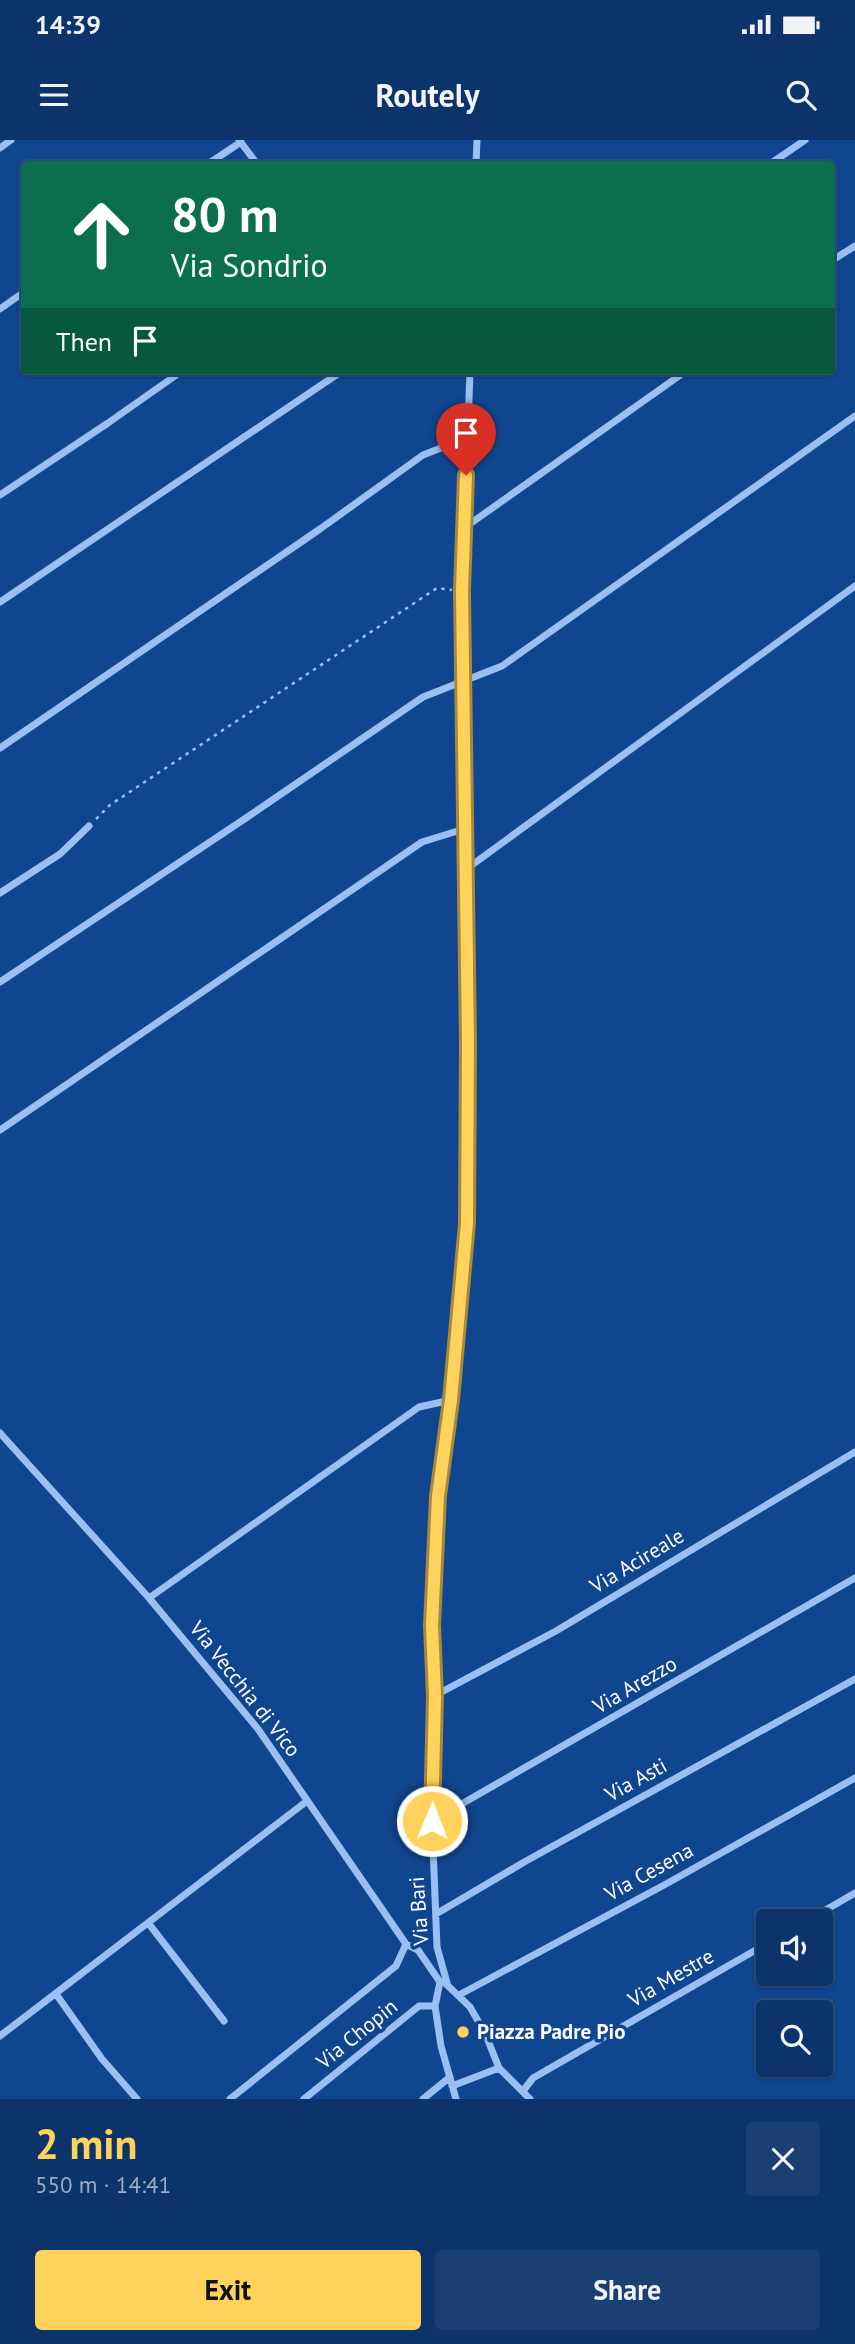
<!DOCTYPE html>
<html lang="en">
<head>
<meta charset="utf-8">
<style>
  body { margin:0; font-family:"PT Sans",sans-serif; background:#1a3f73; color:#f1f3f6; height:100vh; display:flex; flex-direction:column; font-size:26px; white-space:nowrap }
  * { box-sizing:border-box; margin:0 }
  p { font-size:23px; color:#9aaac1 }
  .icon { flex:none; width:38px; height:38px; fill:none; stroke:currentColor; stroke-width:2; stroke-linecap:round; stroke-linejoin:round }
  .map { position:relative; height:1959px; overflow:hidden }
  .side { display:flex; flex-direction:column; background:#0c346b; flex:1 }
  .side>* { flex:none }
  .top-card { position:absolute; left:21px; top:21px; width:814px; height:214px; border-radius:7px; box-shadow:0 2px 5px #0004,0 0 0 2px #2c4f7e; background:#0b6e4f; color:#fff; overflow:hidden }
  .buttons { position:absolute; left:756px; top:1769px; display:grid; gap:14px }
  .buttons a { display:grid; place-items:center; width:77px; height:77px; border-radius:7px; background:#0c346b; box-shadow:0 2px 5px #0004,0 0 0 2px #2c4f7e; font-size:35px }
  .pin { position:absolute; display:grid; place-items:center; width:60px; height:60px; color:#fff; margin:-72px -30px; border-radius:50% 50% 50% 0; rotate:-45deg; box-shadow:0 0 7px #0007 }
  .pin .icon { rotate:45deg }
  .me { position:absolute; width:77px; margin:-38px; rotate:1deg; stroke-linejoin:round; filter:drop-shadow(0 0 5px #0008) }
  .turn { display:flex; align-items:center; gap:24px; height:147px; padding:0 35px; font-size:32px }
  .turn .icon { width:91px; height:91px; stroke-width:2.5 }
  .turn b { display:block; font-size:49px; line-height:60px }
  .then { display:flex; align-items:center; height:66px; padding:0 35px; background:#0003; gap:14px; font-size:26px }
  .round { display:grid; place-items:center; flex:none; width:74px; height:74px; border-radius:7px; background:#1a3f73 }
  .head { display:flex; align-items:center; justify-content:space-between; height:119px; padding:0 35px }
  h1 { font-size:42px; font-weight:800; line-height:52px; color:#ffd35b }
  .button { display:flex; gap:14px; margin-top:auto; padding:14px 35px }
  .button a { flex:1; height:80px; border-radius:7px; background:#ffd35b; color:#111; font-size:28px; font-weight:800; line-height:80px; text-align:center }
  .button a+a { background:#1a3f73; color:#f1f3f6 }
  .status { display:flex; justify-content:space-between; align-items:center; height:49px; padding:0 35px; background:#0c346b; direction:ltr }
  .status svg { height:19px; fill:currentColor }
  header { display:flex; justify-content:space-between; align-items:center; height:91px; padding:0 35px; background:#0c346b; font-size:32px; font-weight:800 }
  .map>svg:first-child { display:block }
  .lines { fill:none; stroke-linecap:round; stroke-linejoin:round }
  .path { stroke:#9ac0f3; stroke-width:2.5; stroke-dasharray:3.5 5; stroke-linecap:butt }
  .minor { stroke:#9ac0f3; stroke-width:7 }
  .route-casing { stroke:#a6893b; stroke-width:18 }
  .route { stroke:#ffd35b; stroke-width:12 }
  .poi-dot { fill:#ffd35b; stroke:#10458f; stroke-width:2.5 }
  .labels { text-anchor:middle; stroke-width:7; stroke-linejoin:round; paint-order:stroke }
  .street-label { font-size:21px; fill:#fff; stroke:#10458f }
  .poi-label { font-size:21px; font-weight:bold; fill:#fff; stroke:#10458f; text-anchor:start }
</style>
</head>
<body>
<div class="status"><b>14:39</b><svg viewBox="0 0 49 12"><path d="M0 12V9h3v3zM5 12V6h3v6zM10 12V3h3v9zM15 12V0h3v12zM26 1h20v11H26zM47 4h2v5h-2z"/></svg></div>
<header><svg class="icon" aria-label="menu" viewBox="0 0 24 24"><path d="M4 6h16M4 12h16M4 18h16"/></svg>Routely<svg class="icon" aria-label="search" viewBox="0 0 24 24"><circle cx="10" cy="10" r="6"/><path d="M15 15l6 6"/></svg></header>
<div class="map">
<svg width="855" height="1959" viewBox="0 0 855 1959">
  <rect width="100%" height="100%" fill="#10458f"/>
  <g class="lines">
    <path class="path" d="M 96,679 L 110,665 L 437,448 L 452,450"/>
    <path class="minor" d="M 239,0 L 257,24
      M 0,8 L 11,0
      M 208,24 L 241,2
      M 476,24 L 477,0
      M 770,24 L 805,0
      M 831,121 L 855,106
      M 0,169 L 24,152
      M 0,355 L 108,283 L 182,231
      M 464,388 L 686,231
      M 0,462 L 342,231
      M 0,608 L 320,389 L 423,315 L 446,306 L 467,309
      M 465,730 L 855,446
      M 0,753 L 60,714 L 89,686
      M 0,842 L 246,678 L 423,557 L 502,526 L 855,276
      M 0,990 L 422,702 L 464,689
      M 0,1293 L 149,1458 L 258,1589 L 406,1804 L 418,1810 L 440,1842
      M 149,1458 L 419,1267 L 451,1260
      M 434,1556 L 556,1491 L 855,1312
      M 432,1681 L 855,1438
      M 436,1774 L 526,1721 L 855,1539
      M 805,1782 L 855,1753
      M 149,1784 L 224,1881
      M 440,1842 L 435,1866 L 441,1906 L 456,1959
      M 444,1842 L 470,1867 L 485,1893 L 499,1928 L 530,1959
      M 447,1843 L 437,1807 L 432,1681 L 434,1556 L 432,1485 L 438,1356 L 451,1260 L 467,1083 L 468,902 L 462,451 L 470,231
      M 56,1854 L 102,1919 L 137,1959
      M 459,1855 L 666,1744 L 855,1638
      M 0,1896 L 307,1661
      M 452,1946 L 499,1928
      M 523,1951 L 533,1938 L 768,1803
      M 230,1959 L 396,1826 L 406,1804
      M 304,1959 L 419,1866 L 435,1866
      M 423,1959 L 450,1937"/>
  </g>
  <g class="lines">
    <g class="route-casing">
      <path id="route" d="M 432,1681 L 435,1556 L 432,1485 L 438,1356 L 451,1260 L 467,1083 L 468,902 L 462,451 L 466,335"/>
    </g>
    <use href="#route" class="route"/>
  </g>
  <circle class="poi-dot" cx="463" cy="1892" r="7"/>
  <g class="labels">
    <g class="street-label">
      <text transform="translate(637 1421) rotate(-31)" y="7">Via Acireale</text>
      <text transform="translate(635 1545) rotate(-30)" y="7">Via Arezzo</text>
      <text transform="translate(245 1549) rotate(52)" y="7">Via Vecchia di Vico</text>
      <text transform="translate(636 1640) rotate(-29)" y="7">Via Asti</text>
      <text transform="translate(649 1732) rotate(-29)" y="7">Via Cesena</text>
      <text transform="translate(419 1771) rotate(-94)" y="7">Via Bari</text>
      <text transform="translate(671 1838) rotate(-30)" y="7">Via Mestre</text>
      <text transform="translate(357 1894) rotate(-39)" y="7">Via Chopin</text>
    </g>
    <g class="poi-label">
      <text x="477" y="1899">Piazza Padre Pio</text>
    </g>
  </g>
</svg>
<div class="buttons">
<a><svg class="icon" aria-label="sound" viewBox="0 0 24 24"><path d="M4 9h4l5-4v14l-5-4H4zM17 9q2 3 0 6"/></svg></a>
<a><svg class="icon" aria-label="search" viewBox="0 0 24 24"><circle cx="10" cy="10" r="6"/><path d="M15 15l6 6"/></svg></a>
</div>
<div class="pin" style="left:466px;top:335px;background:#d93025"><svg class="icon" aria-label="arrive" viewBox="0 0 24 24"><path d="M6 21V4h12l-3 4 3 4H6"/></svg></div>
<svg class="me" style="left:432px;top:1681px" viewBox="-20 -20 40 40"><circle r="17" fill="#ffd35b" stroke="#fff" stroke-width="3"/><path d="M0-11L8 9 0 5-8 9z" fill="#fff"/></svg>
<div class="top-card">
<div class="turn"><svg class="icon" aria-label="ahead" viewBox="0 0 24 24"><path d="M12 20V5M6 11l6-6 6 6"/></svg><div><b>80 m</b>Via Sondrio</div></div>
<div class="then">Then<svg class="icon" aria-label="arrive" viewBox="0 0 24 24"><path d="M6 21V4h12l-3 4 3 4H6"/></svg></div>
</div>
</div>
<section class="side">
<div class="head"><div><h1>2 min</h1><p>550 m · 14:41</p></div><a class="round"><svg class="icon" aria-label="close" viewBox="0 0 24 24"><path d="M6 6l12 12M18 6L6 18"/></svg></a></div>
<div class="button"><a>Exit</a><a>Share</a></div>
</section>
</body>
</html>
